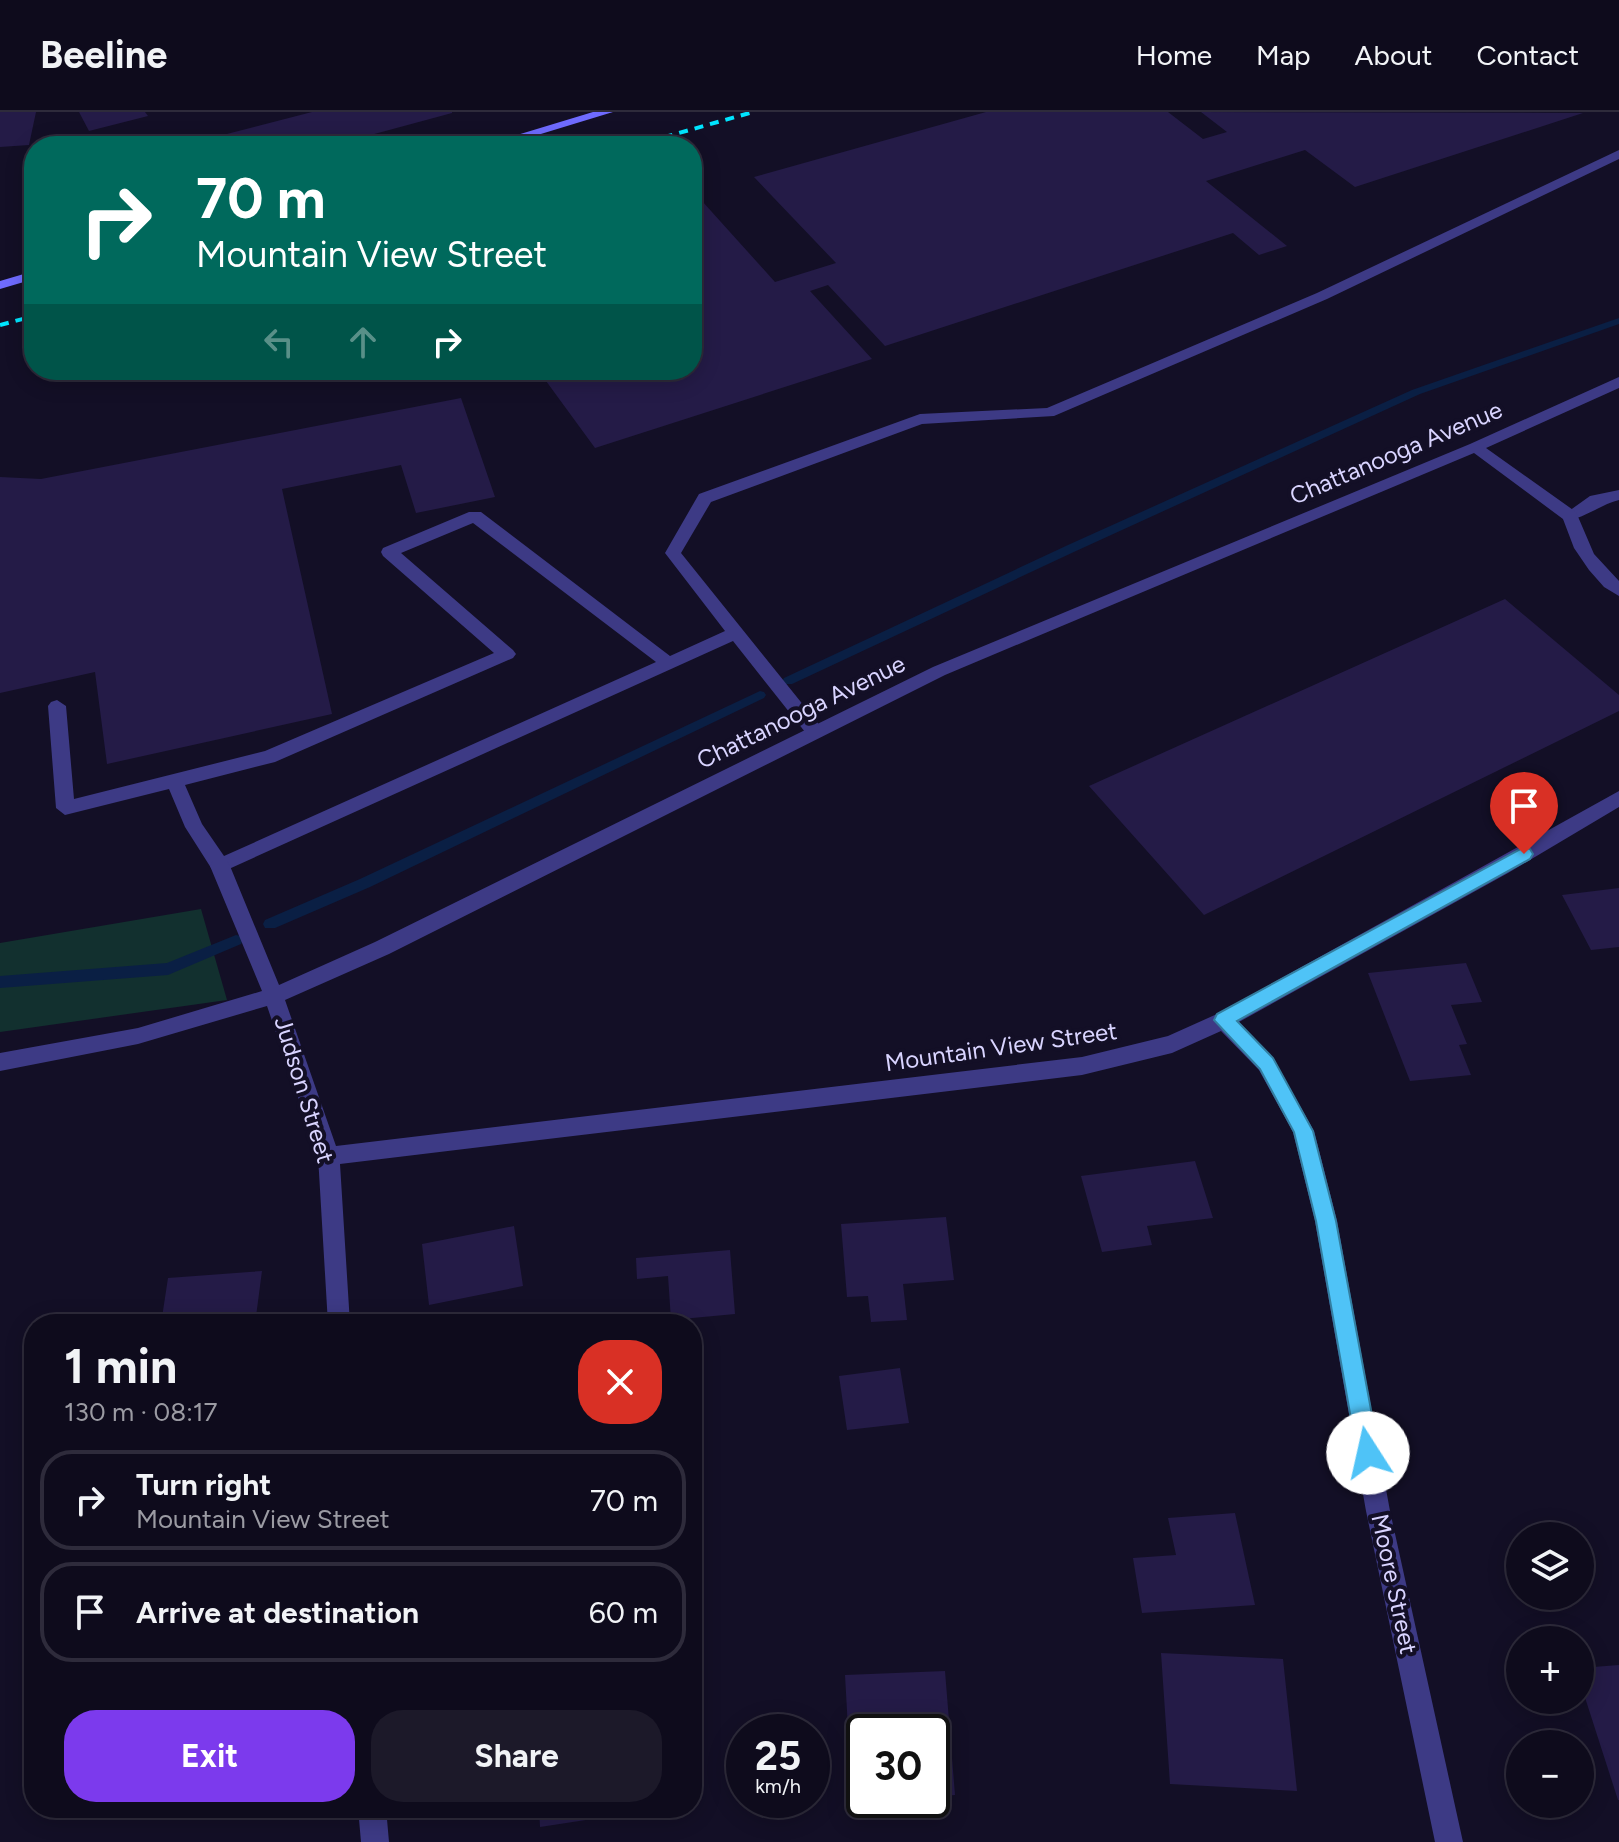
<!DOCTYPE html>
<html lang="en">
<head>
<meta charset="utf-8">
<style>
  body { margin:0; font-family:Figtree,sans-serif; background:#1c1929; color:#f1f3f6; height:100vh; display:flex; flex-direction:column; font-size:30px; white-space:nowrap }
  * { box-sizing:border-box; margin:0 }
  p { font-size:26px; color:#9b9ba3 }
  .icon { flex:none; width:44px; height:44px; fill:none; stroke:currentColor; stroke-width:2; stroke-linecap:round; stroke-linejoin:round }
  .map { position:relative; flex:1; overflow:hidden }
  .side { position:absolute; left:24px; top:1202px; width:678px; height:504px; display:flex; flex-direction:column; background:#0e0b1c; border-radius:32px; box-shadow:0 4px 20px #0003,0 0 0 2px #2e2b3b }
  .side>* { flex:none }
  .guide { position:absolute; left:24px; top:24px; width:678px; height:244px; border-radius:32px; box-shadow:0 4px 20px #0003,0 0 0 2px #2e2b3b; background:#00695c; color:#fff; overflow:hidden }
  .fabs { position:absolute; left:1506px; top:1410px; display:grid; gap:16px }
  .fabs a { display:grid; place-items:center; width:88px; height:88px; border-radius:50%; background:#0e0b1c; box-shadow:0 4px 20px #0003,0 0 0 2px #2e2b3b; font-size:40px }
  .speed { position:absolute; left:726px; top:1602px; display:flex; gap:16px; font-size:40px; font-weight:700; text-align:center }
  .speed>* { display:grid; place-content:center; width:104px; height:104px; border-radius:50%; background:#0e0b1c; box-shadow:0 4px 20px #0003,0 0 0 2px #2e2b3b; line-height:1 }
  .speed small { font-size:20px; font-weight:400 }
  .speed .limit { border:4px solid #111; border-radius:12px; background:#fff; color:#111 }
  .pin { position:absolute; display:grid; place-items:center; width:68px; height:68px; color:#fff; margin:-82px -34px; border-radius:50% 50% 50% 0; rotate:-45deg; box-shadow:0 0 8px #0007 }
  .pin .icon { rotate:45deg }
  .me { position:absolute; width:88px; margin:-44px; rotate:350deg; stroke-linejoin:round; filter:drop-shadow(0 0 6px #0008) }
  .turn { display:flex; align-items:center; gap:28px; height:168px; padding:0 40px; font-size:36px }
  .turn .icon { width:104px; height:104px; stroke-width:2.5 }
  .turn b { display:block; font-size:56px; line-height:68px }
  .lanes { display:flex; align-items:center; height:76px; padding:0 40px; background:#0003; justify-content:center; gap:40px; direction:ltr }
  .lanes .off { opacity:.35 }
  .round { display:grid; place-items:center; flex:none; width:84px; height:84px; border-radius:32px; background:#1c1929 }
  .head { display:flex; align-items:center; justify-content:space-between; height:136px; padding:0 40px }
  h1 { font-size:48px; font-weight:700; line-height:60px }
  .action { display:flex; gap:16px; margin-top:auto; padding:16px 40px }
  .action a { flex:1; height:92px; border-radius:32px; background:#7c3aed; color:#fff; font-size:32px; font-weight:700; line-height:92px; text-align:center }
  .action a+a { background:#1c1929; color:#f1f3f6 }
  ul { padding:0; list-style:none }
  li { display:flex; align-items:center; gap:24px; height:100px; margin:0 16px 12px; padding:0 24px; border:4px solid #2e2b3b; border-radius:32px }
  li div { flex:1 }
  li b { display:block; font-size:30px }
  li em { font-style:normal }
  header { display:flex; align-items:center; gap:48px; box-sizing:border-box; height:112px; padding:0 40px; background:#0e0b1c; border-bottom:2px solid #2e2b3b }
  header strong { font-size:38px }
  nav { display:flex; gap:44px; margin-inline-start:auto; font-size:28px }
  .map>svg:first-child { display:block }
  .green { fill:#12302f }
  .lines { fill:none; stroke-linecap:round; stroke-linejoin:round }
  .stream { fill:#0a1f44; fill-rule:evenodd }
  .building { fill:#241b47 }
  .service { fill:#3d3a85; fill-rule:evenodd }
  .minor { fill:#3d3a85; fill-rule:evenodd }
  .secondary { fill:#6f6bff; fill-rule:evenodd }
  .rail { stroke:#00e5ff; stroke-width:4; stroke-dasharray:9 7; stroke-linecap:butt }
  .route { fill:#4fc3f7; stroke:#337fa1; stroke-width:2 }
  .labels { text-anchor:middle; stroke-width:8; stroke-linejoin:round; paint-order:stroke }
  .street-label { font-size:24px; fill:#d9d4ff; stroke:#130f26 }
</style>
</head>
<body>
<header>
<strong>Beeline</strong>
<nav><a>Home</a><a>Map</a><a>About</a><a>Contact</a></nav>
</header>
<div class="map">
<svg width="1619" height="1730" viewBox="0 0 1619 1730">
  <rect width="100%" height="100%" fill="#130f26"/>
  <path class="green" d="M 201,797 L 227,888 L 0,920 L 0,831 Z"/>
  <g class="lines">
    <path class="stream" d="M 1619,206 L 1619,212 L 1420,282 L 1076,439 L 792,572 L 784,572 L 782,569 L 784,566 L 1068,433 L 1412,278 Z
      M 760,579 L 764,580 L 766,583 L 764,586 L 370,775 L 275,816 L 265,816 L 263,812 L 265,808 L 360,767 Z
      M 236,823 L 241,824 L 243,828 L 241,832 L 168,863 L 0,876 L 0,864 L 167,851 Z"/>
  </g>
  <path class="building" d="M 0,0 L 36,0 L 29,33 L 0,35 Z
    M 79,0 L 145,0 L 148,4 L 89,19 Z
    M 312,0 L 452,0 L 452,1 L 330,34 L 230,34 L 223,23 Z
    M 986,0 L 1168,0 L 1203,27 L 1227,20 L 1201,0 L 1583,1 L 1355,75 L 1305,38 L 1206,69 L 1287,134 L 1259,143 L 1233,121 L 885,234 L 828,173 L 810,179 L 872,247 L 595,336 L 538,258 L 692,258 L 692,92 L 702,89 L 775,170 L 836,151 L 754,65 Z
    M 461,286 L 495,385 L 416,401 L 401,353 L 282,377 L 332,602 L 107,652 L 95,560 L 0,581 L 0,365 L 41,367 Z
    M 1505,487 L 1619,583 L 1619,599 L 1204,803 L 1089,674 Z
    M 1619,776 L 1619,835 L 1591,838 L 1562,783 Z
    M 1466,851 L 1482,890 L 1451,893 L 1467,932 L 1459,933 L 1471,963 L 1410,969 L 1368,861 Z
    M 1195,1049 L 1213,1106 L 1147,1114 L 1152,1133 L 1102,1140 L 1081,1064 Z
    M 946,1105 L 954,1168 L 903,1172 L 907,1208 L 871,1210 L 868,1184 L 847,1185 L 841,1112 Z
    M 514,1114 L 523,1174 L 429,1193 L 422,1132 Z
    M 730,1138 L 735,1202 L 671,1208 L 668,1164 L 637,1167 L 636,1146 Z
    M 262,1159 L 255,1212 L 161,1212 L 168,1166 Z
    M 900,1256 L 909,1311 L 847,1318 L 839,1264 Z
    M 1235,1401 L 1255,1493 L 1142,1501 L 1133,1446 L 1176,1443 L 1168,1406 Z
    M 1161,1541 L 1283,1547 L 1297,1679 L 1170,1672 Z
    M 1619,1553 L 1619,1688 L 1618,1688 L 1580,1570 L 1580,1556 Z
    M 945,1559 L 955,1683 L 932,1685 L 932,1620 L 864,1620 L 864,1688 L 852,1688 L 845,1563 Z
    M 539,1696 L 625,1696 L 625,1702 L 540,1715 Z"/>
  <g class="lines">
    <path class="service" d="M 1619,38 L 1619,47 L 1327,187 L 1054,304 L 922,312 L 711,390 L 681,441 L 821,615 L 824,620 L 821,625 L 809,625 L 733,529 L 220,761 L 213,759 L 185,715 L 169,677 L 65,703 L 56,696 L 48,594 L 51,590 L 57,588 L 66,594 L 74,687 L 265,639 L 494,541 L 383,444 L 381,440 L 383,436 L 469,400 L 481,400 L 670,544 L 725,519 L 665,441 L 699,382 L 920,302 L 1047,296 L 1317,181 ZM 473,411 L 656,550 L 224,744 L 202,712 L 185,673 L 275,650 L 513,546 L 516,542 L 513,538 L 401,441 Z
      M 1619,378 L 1619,388 C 1601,392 1579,410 1564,408 L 1562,404 L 1590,384 Z"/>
    <path class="minor" d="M 1619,265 L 1619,276 L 1486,336 L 1576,400 L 1594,442 L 1619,469 L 1619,484 L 1604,475 L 1589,458 L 1574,436 L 1563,407 L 1474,341 L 945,563 L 389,842 L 285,888 L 336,1034 L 1082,945 L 1168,924 L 1217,902 L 1619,679 L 1619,695 L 1508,761 L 1239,910 L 1273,946 L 1314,1019 L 1337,1109 L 1390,1399 L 1463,1730 L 1435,1730 L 1366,1399 L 1315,1109 L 1293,1020 L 1259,958 L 1221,919 L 1172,941 L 1082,963 L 340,1052 L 350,1212 L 328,1212 L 318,1044 L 267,894 L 138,932 L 0,959 L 0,941 L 138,916 L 262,879 L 210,754 L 213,749 L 227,749 L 230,754 L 279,873 L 375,830 L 933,555 L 1470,332 Z
      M 358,1696 L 386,1696 L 389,1730 L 361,1730 Z"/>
    <path class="secondary" d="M 593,0 L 613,0 L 501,34 L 481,34 Z
      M 34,159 L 34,167 L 0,177 L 0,169 Z"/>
    <path class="rail" d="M 633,34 L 753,0
      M 0,213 L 34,204"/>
  </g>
  <path class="route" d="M 1524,735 L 1530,737 L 1533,742 L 1530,747 L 1237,909 L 1273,946 L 1313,1019 L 1336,1109 L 1379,1341 L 1376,1349 L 1368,1352 L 1360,1349 L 1357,1341 L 1316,1109 L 1294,1020 L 1260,957 L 1214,908 L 1217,902 Z"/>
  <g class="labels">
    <g class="street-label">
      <text transform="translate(1396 341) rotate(-23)" y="8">Chattanooga Avenue</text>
      <text transform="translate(801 600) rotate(-26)" y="8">Chattanooga Avenue</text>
      <text transform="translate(1001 935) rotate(-8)" y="8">Mountain View Street</text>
      <text transform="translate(304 978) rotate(73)" y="8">Judson Street</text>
      <text transform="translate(1394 1472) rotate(78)" y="8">Moore Street</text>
    </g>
  </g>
</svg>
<div class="fabs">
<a><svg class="icon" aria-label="layers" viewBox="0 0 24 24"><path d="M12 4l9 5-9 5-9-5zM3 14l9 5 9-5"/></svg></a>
<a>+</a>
<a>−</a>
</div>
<div class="speed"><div>25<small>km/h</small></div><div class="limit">30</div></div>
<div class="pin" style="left:1524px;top:742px;background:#d93025"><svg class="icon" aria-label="arrive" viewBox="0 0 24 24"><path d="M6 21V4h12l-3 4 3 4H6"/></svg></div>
<svg class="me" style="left:1368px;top:1341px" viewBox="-20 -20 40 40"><circle r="19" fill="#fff"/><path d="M0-13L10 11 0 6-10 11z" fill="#4fc3f7"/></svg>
<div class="guide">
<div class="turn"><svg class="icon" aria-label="right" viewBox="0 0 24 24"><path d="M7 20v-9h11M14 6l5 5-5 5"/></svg><div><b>70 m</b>Mountain View Street</div></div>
<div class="lanes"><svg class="icon off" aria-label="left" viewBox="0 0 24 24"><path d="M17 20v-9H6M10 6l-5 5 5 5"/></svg><svg class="icon off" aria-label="ahead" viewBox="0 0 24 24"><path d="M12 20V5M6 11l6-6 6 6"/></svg><svg class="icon" aria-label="right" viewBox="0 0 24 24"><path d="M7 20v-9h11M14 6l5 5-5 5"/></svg></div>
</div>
<section class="side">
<div class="head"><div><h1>1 min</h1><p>130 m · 08:17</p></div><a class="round" style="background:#d93025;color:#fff"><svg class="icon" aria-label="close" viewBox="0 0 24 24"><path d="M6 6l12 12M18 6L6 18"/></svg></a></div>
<ul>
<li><svg class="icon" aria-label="right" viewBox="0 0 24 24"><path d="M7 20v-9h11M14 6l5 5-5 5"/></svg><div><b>Turn right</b><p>Mountain View Street</p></div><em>70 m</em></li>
<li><svg class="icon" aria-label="arrive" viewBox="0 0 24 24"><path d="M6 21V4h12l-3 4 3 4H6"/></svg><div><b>Arrive at destination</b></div><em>60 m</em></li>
</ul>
<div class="action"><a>Exit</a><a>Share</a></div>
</section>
</div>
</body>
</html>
